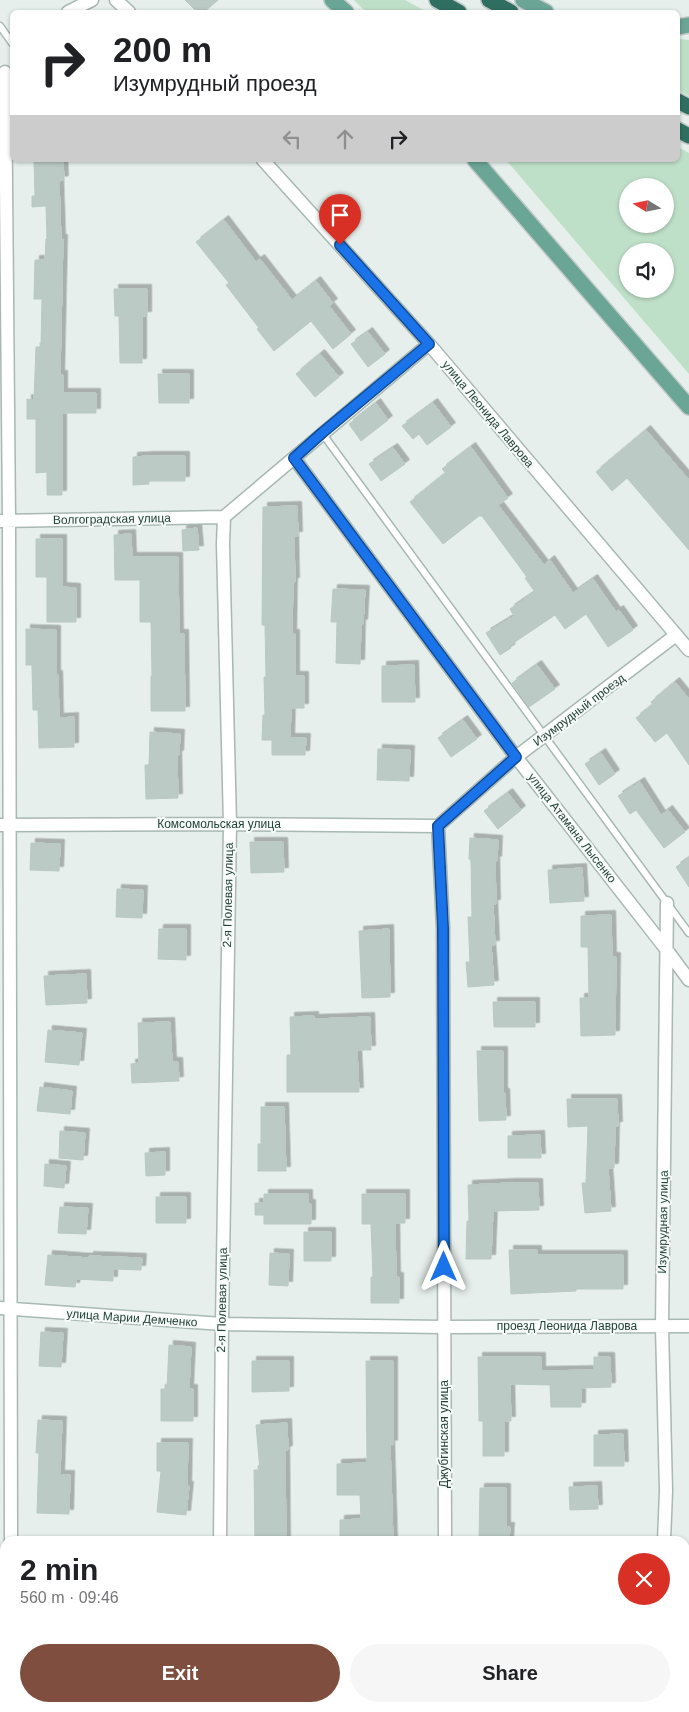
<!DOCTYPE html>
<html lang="en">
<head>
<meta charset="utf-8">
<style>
  body { margin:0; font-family:Helvetica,sans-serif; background:#f6f6f6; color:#202124; height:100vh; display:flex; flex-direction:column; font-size:19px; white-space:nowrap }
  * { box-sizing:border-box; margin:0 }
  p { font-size:16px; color:#757577 }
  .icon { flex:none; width:28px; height:28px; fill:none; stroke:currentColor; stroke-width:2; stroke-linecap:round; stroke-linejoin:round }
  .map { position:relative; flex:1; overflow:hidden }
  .panel { position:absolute; left:0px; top:1536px; width:690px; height:176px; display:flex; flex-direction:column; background:#fff; border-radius:15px 15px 0 0; box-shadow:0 1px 4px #0004 }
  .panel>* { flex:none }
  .banner { position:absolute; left:10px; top:10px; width:670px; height:152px; border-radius:8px; box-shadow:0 1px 4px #0004; background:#fff; color:#202124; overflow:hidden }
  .needle { width:32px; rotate:280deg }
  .buttons { position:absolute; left:619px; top:178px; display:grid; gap:10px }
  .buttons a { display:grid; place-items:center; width:55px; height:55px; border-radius:50%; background:#fff; box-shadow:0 1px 4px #0004; font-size:25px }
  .pin { position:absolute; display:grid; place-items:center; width:42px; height:42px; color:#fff; margin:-51px -21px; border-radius:50% 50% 50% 0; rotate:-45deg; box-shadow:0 0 5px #0007 }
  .pin .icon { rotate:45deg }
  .me { position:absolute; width:55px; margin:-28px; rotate:0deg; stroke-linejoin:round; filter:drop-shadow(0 0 4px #0008) }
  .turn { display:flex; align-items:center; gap:18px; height:105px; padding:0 20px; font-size:22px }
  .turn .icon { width:65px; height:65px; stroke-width:2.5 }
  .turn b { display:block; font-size:35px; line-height:42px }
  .lanes { display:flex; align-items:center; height:48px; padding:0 20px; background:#0003; justify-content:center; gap:25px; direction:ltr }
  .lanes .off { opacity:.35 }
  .round { display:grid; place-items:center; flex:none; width:52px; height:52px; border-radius:26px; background:#f6f6f6 }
  .head { display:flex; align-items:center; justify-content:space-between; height:85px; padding:0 20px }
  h1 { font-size:30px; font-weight:700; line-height:38px }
  .cta { display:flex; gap:10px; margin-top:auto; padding:10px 20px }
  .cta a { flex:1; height:58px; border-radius:30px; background:#7f4e3f; color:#fff; font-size:20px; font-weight:700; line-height:58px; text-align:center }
  .cta a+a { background:#f6f6f6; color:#202124 }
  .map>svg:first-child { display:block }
  .green { fill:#bfe0c8; fill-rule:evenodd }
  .building { fill:#bbcac4; stroke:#b8c9c2; filter:url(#shadow) }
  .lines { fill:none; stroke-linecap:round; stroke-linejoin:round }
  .lane-casing { stroke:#a8b8b2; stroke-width:9 }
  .street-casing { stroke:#a8b8b2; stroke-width:15 }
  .primary-casing { stroke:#c2cac8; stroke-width:18 }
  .highway-casing { stroke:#c2cac8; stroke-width:18 }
  .lane { stroke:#fff; stroke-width:6 }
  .street { stroke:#fff; stroke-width:12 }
  .primary { stroke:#6aa596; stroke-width:15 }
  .highway { stroke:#2f6f62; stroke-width:15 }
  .route-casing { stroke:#114b97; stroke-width:12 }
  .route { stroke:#1a73e8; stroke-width:9 }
  .labels { text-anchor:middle; stroke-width:4; stroke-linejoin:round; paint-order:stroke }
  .street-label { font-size:12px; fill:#24423a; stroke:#f7fbf9 }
</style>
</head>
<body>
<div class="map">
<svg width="689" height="1712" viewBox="0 0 689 1712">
  <defs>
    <filter id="shadow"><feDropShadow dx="4.5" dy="-4.5" stdDeviation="0" flood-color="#0004"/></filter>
  </defs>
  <rect width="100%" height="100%" fill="#e6efeb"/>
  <path class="green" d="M 354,0 L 405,0 L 427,12 L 366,12 Z
    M 678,39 L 689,40 L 689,96 L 678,90 Z
    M 678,147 L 689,153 L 689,374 L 506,160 L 678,160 ZM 665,186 L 665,224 L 628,224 L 628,186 ZM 628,251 L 665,251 L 665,289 L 628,289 Z"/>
  <path class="building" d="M 185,0 L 218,0 L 204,12 L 197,12 Z
    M 63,160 L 64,180 L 59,181 L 61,239 L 63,239 L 60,375 L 63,375 L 63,393 L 96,393 L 96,413 L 62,413 L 62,495 L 47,495 L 47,472 L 36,473 L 36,419 L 27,419 L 27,399 L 34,400 L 36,347 L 41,347 L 42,299 L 34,299 L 35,260 L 45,260 L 46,239 L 47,239 L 46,206 L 32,207 L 32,196 L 35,196 L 34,161 Z
    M 224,220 L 256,262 L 260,259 L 292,300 L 316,281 L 333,303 L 329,306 L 351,334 L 333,349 L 311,321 L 274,351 L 257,329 L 259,328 L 226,285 L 229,283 L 196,242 Z
    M 114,289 L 147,289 L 147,316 L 142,316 L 142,363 L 120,363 L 119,316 L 115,316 Z
    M 368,332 L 385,354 L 368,367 L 351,344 Z
    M 320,354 L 339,377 L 315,397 L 296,374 Z
    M 158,374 L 189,374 L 189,403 L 159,403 Z
    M 376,403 L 388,420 L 361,441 L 349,424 Z
    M 433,403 L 451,427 L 427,445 L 419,434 L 413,439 L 402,426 Z
    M 646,430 L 689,480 L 689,550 L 627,478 L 612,491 L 596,472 Z
    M 471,447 L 508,498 L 498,505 L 544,565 L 550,560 L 573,593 L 593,579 L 616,612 L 619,610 L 633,630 L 608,647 L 586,614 L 565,629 L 555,615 L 509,646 L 511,648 L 500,655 L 486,633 L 514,616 L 510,609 L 535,592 L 525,578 L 527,577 L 482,516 L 479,516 L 443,544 L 410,502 L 446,473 L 442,469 Z
    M 393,448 L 405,464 L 381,481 L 369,464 Z
    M 149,456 L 185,456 L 185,481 L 149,481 L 149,484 L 133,485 L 133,457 Z
    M 297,506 L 298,536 L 294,536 L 295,582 L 293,582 L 292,634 L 295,634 L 295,676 L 304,676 L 304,708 L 291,708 L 290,738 L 306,738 L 305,755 L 272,755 L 272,740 L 262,740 L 263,715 L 265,715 L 264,677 L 266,677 L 265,625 L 262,625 L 263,507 Z
    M 197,528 L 199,550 L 183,551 L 182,530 Z
    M 131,534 L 132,557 L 178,557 L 179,634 L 184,634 L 185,711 L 151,711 L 151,676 L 152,676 L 151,622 L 140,622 L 140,580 L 115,580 L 114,535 Z
    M 36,539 L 62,539 L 62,587 L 76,588 L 76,622 L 47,622 L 47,577 L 36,577 Z
    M 333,589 L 365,590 L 363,624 L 361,623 L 360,664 L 336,663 L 337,622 L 331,622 Z
    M 26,629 L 56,630 L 56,675 L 58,675 L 59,718 L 74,717 L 74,747 L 39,748 L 38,710 L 33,710 L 32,665 L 26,665 Z
    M 414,665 L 415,702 L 382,702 L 382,666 Z
    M 537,665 L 555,689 L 529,707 L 512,683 Z
    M 675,682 L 689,699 L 689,765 L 667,733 L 655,742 L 636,718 L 653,705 L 651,702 Z
    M 463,720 L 477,739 L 451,757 L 438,738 Z
    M 150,732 L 180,734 L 179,755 L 177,755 L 178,798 L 146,799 L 145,765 L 149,765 Z
    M 378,749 L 410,750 L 409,781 L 377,780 Z
    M 601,753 L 615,774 L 599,785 L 585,764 Z
    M 640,782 L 661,815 L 668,810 L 685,832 L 664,848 L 636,810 L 630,814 L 618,796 Z
    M 508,793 L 521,810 L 498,829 L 484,811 Z
    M 470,838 L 498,840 L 497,861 L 495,860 L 496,904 L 493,904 L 495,945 L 491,945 L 494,985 L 468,987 L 466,962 L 470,962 L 468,917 L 472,917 L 471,860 L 469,859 Z
    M 250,842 L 283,842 L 284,872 L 251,873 Z
    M 31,843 L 60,844 L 59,871 L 30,870 Z
    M 689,858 L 689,887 L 676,867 Z
    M 582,868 L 584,901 L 550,903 L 548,870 Z
    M 117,889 L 143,890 L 142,918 L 116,917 Z
    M 611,915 L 612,957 L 616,957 L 615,1035 L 581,1036 L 580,998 L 589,998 L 588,947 L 581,947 L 581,916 Z
    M 159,929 L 186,929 L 186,960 L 158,959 Z
    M 389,929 L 390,997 L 362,998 L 359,931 Z
    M 86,974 L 87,1003 L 46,1005 L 44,976 Z
    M 493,1002 L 535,1002 L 535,1027 L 494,1027 Z
    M 314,1016 L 314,1019 L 370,1017 L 371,1050 L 357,1050 L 359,1092 L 287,1092 L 287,1055 L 291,1055 L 290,1017 Z
    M 170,1022 L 172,1062 L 178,1062 L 179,1081 L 132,1083 L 131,1064 L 139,1063 L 138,1023 Z
    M 48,1030 L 82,1033 L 79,1065 L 45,1062 Z
    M 477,1051 L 503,1051 L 503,1093 L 505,1093 L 506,1120 L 479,1121 Z
    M 40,1087 L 72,1091 L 70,1114 L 37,1111 Z
    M 567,1099 L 617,1099 L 618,1126 L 615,1126 L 614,1168 L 608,1168 L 611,1211 L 585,1213 L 582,1183 L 586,1183 L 588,1126 L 568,1127 Z
    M 261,1107 L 284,1107 L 286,1171 L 258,1171 L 258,1144 L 261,1144 Z
    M 60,1131 L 85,1133 L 83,1160 L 59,1158 Z
    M 540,1135 L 541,1158 L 508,1158 L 508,1136 Z
    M 165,1152 L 165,1175 L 146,1176 L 145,1153 Z
    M 45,1164 L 66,1166 L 64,1188 L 44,1186 Z
    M 510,1183 L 538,1183 L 539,1210 L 493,1211 L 491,1259 L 466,1259 L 467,1221 L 469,1221 L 468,1185 Z
    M 264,1194 L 308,1194 L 308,1204 L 311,1204 L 311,1224 L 264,1224 L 264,1215 L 255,1215 L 255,1203 L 264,1203 Z
    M 362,1194 L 405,1194 L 405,1223 L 395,1223 L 396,1277 L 399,1277 L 399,1303 L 371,1303 L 371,1277 L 373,1277 L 371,1224 L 362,1224 Z
    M 156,1197 L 186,1197 L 186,1223 L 156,1223 Z
    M 60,1207 L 88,1208 L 86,1234 L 58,1233 Z
    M 304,1232 L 331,1232 L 331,1261 L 304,1261 Z
    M 509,1250 L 537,1250 L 537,1255 L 623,1255 L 623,1289 L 576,1289 L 576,1291 L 511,1294 Z
    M 270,1253 L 289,1254 L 288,1286 L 269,1285 Z
    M 48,1255 L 89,1258 L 89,1256 L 142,1258 L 141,1270 L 113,1269 L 113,1281 L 76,1279 L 75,1287 L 45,1285 Z
    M 41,1332 L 63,1333 L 61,1367 L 39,1366 Z
    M 169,1345 L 191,1347 L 189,1389 L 193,1389 L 193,1421 L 161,1421 L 161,1389 L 167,1389 Z
    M 478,1357 L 541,1357 L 541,1371 L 594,1370 L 594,1357 L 610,1357 L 611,1387 L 581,1388 L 581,1407 L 551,1407 L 550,1385 L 510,1384 L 511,1421 L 504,1421 L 504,1456 L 483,1456 L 483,1421 L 479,1421 Z
    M 252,1361 L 289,1361 L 289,1391 L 252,1392 Z
    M 366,1361 L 393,1361 L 393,1445 L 390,1444 L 393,1541 L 340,1541 L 340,1520 L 361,1519 L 360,1495 L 337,1495 L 337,1464 L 367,1463 Z
    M 38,1420 L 62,1421 L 60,1475 L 70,1475 L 69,1514 L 37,1513 L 39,1453 L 36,1453 Z
    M 287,1423 L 288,1450 L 285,1451 L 286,1541 L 255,1541 L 254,1470 L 260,1470 L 256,1425 Z
    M 623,1434 L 624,1466 L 594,1466 L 594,1435 Z
    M 157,1443 L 188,1443 L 187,1486 L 189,1486 L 186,1515 L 157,1512 L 161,1471 L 157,1471 Z
    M 597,1486 L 598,1509 L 570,1510 L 569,1487 Z
    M 480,1488 L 506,1488 L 506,1527 L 510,1527 L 509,1541 L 479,1541 Z"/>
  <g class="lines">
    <g class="lane-casing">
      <path id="lane" d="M 0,26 L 12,43
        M 322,433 L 689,933"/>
    </g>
    <g class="street-casing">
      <path id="street" d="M 116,0 L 129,12
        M 68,12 L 92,0
        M 5,72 L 9,521 L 11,1541
        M 263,160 L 429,344 L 689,650
        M 294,458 L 516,757 L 666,949 L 689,980
        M 1,521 L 224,517
        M 0,825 L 230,824 L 438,826
        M 438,826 L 443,928 L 445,1541
        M 438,826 L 516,757 L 676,635
        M 0,1308 L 222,1324 L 444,1327 L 689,1326
        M 220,1541 L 222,1324 L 230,824 L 223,544 L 224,517 L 429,344
        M 664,1541 L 666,1491 L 662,1326 L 667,903
        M 685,1650 L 689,1654
        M 12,1708 L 12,1712
        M 223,1708 L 223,1712
        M 445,1708 L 445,1712
        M 520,1712 L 526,1708"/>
    </g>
    <g class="primary-casing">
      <path id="primary" d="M 332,0 L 346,12
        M 523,0 L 546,12
        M 678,27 L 689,25
        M 475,160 L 689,407"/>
    </g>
    <g class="highway-casing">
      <path id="highway" d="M 437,0 L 459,12
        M 489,0 L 511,12
        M 678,101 L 689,107
        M 678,130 L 689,136"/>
    </g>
    <use href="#lane" class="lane"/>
    <use href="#street" class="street"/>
    <use href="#primary" class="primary"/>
    <use href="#highway" class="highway"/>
  </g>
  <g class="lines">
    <g class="route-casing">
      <path id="route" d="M 340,245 L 429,344 L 322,433 L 294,458 L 516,757 L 438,826 L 443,928 L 444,1267"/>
    </g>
    <use href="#route" class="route"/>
  </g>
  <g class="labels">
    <g class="street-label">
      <text transform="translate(488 414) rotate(50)" y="4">улица Леонида Лаврова</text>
      <text transform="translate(112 519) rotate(-1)" y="4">Волгоградская улица</text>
      <text transform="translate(579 710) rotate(-37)" y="4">Изумрудный проезд</text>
      <text x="219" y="828">Комсомольская улица</text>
      <text transform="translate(572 828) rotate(52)" y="4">улица Атамана Лысенко</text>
      <text transform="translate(228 895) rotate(-89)" y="4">2-я Полевая улица</text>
      <text transform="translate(663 1222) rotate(-89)" y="4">Изумрудная улица</text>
      <text transform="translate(222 1300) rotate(-89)" y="4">2-я Полевая улица</text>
      <text transform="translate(132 1318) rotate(4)" y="4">улица Марии Демченко</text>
      <text x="567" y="1330">проезд Леонида Лаврова</text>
      <text transform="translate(444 1434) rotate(-90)" y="4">Джубгинская улица</text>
    </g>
  </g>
</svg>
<div class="buttons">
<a><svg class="needle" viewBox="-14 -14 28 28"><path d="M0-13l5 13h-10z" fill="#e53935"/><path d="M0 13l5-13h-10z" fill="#757577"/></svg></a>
<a><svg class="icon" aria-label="sound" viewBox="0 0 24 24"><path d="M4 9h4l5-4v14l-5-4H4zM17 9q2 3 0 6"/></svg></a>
</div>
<div class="pin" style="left:340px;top:245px;background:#d93025"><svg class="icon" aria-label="arrive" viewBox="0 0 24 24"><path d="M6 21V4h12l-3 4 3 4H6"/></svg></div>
<svg class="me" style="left:444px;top:1267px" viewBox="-20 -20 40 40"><path d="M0-17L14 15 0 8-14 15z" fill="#1a73e8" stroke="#fff" stroke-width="4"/></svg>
<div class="banner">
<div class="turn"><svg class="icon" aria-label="right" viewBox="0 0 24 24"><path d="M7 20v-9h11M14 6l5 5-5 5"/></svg><div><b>200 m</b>Изумрудный проезд</div></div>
<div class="lanes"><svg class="icon off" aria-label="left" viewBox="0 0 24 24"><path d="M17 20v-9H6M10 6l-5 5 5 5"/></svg><svg class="icon off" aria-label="ahead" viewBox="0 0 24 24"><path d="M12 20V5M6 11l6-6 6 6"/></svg><svg class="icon" aria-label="right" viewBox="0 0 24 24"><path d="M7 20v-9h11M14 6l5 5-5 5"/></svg></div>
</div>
<section class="panel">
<div class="head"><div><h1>2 min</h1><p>560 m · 09:46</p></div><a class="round" style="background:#d93025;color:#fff"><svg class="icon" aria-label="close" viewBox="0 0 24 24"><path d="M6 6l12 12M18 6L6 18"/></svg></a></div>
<div class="cta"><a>Exit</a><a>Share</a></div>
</section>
</div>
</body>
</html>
